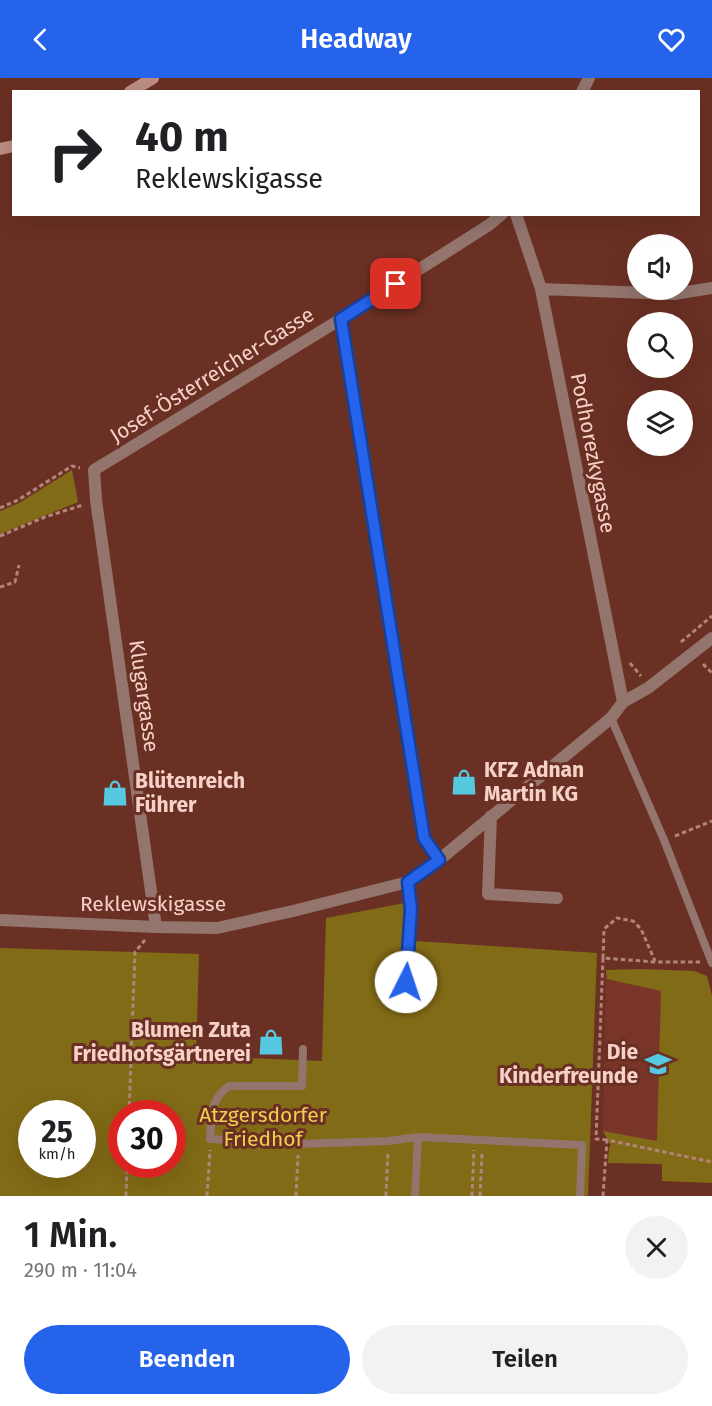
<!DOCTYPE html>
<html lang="de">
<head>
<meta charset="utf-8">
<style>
  body { margin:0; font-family:"Fira Sans",sans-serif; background:#f2f2f2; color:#202124; height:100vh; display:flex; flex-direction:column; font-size:22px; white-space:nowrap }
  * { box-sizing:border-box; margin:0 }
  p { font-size:20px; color:#757577 }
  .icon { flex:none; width:33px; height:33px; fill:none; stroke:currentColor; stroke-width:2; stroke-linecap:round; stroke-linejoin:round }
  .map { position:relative; height:1118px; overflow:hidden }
  .side { display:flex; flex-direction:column; background:#fff; flex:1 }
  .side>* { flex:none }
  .banner { position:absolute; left:12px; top:12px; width:688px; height:126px; border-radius:0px; box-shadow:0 6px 24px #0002; background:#fff; color:#202124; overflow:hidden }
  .fabs { position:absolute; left:627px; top:156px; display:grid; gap:12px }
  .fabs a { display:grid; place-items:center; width:66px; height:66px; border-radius:50%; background:#fff; box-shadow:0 6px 24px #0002; font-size:30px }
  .speed { position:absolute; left:18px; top:1022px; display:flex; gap:12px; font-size:30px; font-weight:700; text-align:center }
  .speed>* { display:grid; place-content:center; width:78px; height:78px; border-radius:50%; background:#fff; box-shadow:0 6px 24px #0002; line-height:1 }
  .speed small { font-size:15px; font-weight:400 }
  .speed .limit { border:9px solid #d22; background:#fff; color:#111 }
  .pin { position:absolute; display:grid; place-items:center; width:51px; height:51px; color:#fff; margin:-26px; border-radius:12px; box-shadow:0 3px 9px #0006 }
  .me { position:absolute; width:66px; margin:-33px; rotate:4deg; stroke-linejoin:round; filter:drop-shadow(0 0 4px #0008) }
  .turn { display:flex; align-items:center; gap:21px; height:126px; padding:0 24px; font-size:27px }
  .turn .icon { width:78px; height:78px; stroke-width:2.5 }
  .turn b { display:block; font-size:42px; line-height:51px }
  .round { display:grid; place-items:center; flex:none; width:63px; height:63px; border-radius:32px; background:#f2f2f2 }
  .headline { display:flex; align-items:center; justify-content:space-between; height:102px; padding:0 24px }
  h1 { font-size:36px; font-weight:600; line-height:45px }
  .cta { display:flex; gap:12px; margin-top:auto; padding:12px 24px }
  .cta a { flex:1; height:69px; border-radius:36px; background:#2563eb; color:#fff; font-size:24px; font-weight:600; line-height:69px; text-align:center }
  .cta a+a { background:#f2f2f2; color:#202124 }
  header { display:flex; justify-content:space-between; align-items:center; height:78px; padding:0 24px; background:#2563eb; color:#fff; font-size:27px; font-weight:600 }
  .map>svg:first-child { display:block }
  .built { fill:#793628 }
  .green { fill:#826b16; fill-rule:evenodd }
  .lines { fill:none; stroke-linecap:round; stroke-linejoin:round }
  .path { stroke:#b38479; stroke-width:3; stroke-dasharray:4.5 3; stroke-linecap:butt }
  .lane { stroke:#93756e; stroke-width:8 }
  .street { stroke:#93756e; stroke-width:12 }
  .secondary { stroke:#be8f84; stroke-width:12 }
  .route-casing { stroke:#184099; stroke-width:15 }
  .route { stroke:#2563eb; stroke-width:10 }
  .labels { text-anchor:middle; stroke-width:6; stroke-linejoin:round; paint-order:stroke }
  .street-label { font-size:21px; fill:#f6d1c8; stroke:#6b3024 }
  .poi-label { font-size:21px; font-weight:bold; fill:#f6d1c8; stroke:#6b3024; text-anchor:start }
  .park-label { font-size:21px; fill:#f2cf50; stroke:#6b3024 }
</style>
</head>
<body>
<header><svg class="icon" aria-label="back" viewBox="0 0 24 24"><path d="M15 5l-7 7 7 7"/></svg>Headway<svg class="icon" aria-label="heart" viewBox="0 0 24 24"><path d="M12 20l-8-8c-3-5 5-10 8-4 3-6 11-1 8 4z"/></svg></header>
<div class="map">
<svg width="712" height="1118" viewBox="0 0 712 1118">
  <rect width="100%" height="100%" fill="#6b3024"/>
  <path class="built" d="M 642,891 L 694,893 L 707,898 L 712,918 L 712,1074 L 603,1053 L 606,892 Z"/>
  <path class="green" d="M 72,392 L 78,424 L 0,456 L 0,433 L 19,425 Z
    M 415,823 L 416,863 L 597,875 L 588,1118 L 0,1118 L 0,870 L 199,876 L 196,978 L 322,983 L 326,840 ZM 32,1035 L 82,1035 L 82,1086 L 32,1086 ZM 122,1035 L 172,1035 L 172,1086 L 122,1086 Z
    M 642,891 L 694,893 L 707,898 L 712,918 L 712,1105 L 662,1103 L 662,1086 L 608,1085 L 609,1069 L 611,1068 L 603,1053 L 657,1063 L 661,913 L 607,901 L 606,892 Z"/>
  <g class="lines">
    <path class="path" d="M 0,430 L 18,422 L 72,388 L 80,390
      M 0,458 L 45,439 L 83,427
      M 0,509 L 15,504 L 19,487
      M 681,564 L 712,538
      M 630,585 L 641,598
      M 703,586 L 712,595
      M 675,758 L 712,743
      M 603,880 L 604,851 L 617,840 L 633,843 L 641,851 L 655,883
      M 129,1035 L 135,874 L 145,862
      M 607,1062 L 596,1061 L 603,880 L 655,884 L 700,884
      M 126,1118 L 127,1086
      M 207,1118 L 210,1072
      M 296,1118 L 298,1077
      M 386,1118 L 388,1073
      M 472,1118 L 474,1072
      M 480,1118 L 482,1075
      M 603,1118 L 607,1062 L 712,1084"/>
    <path class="lane" d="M 611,640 L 664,762 L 712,885
      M 303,971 L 302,1008 L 229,1008 C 209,1022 212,1039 210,1061 L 298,1066 L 388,1063 L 418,1059 L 582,1067 L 580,1118
      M 415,1118 L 418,1059"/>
    <path class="street" d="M 582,14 L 589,0
      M 516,136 L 541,211 L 623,624
      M 541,211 L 674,216 L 712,210
      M 341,241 L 424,760 L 439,782
      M 491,738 L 488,816 L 557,820
      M 0,842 L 156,849 L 217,850 L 293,833 L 408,804 L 439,782 L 611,640 L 623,624 L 648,610 L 712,560
      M 156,849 L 96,422 L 94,392 L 341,241 L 489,147 L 502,136
      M 406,904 L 411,831 L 408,804"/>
    <path class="secondary" d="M 130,14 L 153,0
      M 0,71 L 14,68"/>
  </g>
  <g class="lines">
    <g class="route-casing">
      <path id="route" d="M 396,206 L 341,241 L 424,760 L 439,782 L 408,804 L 411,831 L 406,904"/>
    </g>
    <use href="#route" class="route"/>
  </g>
  <defs>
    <g id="shop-bare" transform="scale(2.07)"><path d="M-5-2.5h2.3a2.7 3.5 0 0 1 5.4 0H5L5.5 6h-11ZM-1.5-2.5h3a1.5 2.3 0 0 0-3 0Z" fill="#56c9e1" stroke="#6b3024" stroke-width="2.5" paint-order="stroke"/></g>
    <g id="school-bare" transform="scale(2.07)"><path d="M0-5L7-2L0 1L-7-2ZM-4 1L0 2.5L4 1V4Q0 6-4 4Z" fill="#56c9e1" stroke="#6b3024" stroke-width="2.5" paint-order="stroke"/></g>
  </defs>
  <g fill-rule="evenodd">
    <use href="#shop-bare" x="464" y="704"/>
    <use href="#shop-bare" x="115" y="715"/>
    <use href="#shop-bare" x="271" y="964"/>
    <use href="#school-bare" x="658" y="986"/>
  </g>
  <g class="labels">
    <g class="street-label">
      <text transform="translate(212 297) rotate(-32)" y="7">Josef-Österreicher-Gasse</text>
      <text transform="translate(593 375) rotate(79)" y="7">Podhorezkygasse</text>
      <text transform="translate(144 618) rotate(82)" y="7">Klugargasse</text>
      <text x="153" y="833">Reklewskigasse</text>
    </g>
    <g class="poi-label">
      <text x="484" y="699">KFZ Adnan<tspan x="484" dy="24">Martin KG</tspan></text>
      <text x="135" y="710">Blütenreich<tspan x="135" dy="24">Führer</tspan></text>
      <text x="251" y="959" text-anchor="end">Blumen Zuta<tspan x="251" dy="24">Friedhofsgärtnerei</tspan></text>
      <text x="638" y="981" text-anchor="end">Die<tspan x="638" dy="24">Kinderfreunde</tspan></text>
    </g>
    <g class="park-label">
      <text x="263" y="1044">Atzgersdorfer<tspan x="263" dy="24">Friedhof</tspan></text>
    </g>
  </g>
</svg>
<div class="fabs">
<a><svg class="icon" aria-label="sound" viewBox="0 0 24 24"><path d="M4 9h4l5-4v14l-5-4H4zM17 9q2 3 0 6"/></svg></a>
<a><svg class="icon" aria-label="search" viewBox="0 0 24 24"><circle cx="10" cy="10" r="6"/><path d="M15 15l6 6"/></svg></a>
<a><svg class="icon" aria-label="layers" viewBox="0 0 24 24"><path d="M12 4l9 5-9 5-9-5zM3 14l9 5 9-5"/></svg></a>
</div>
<div class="speed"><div>25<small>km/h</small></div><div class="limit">30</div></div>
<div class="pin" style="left:396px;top:206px;background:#d93025"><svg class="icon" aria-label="arrive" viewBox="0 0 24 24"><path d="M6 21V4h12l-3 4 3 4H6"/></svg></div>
<svg class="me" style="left:406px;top:904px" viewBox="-20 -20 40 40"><circle r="19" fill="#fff"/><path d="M0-13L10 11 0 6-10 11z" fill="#2563eb"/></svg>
<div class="banner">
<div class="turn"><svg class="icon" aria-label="right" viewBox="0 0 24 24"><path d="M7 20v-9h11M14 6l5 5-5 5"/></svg><div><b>40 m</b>Reklewskigasse</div></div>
</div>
</div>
<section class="side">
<div class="headline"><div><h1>1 Min.</h1><p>290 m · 11:04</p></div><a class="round"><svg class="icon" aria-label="close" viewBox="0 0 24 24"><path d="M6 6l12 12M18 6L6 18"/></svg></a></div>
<div class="cta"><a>Beenden</a><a>Teilen</a></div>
</section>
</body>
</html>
